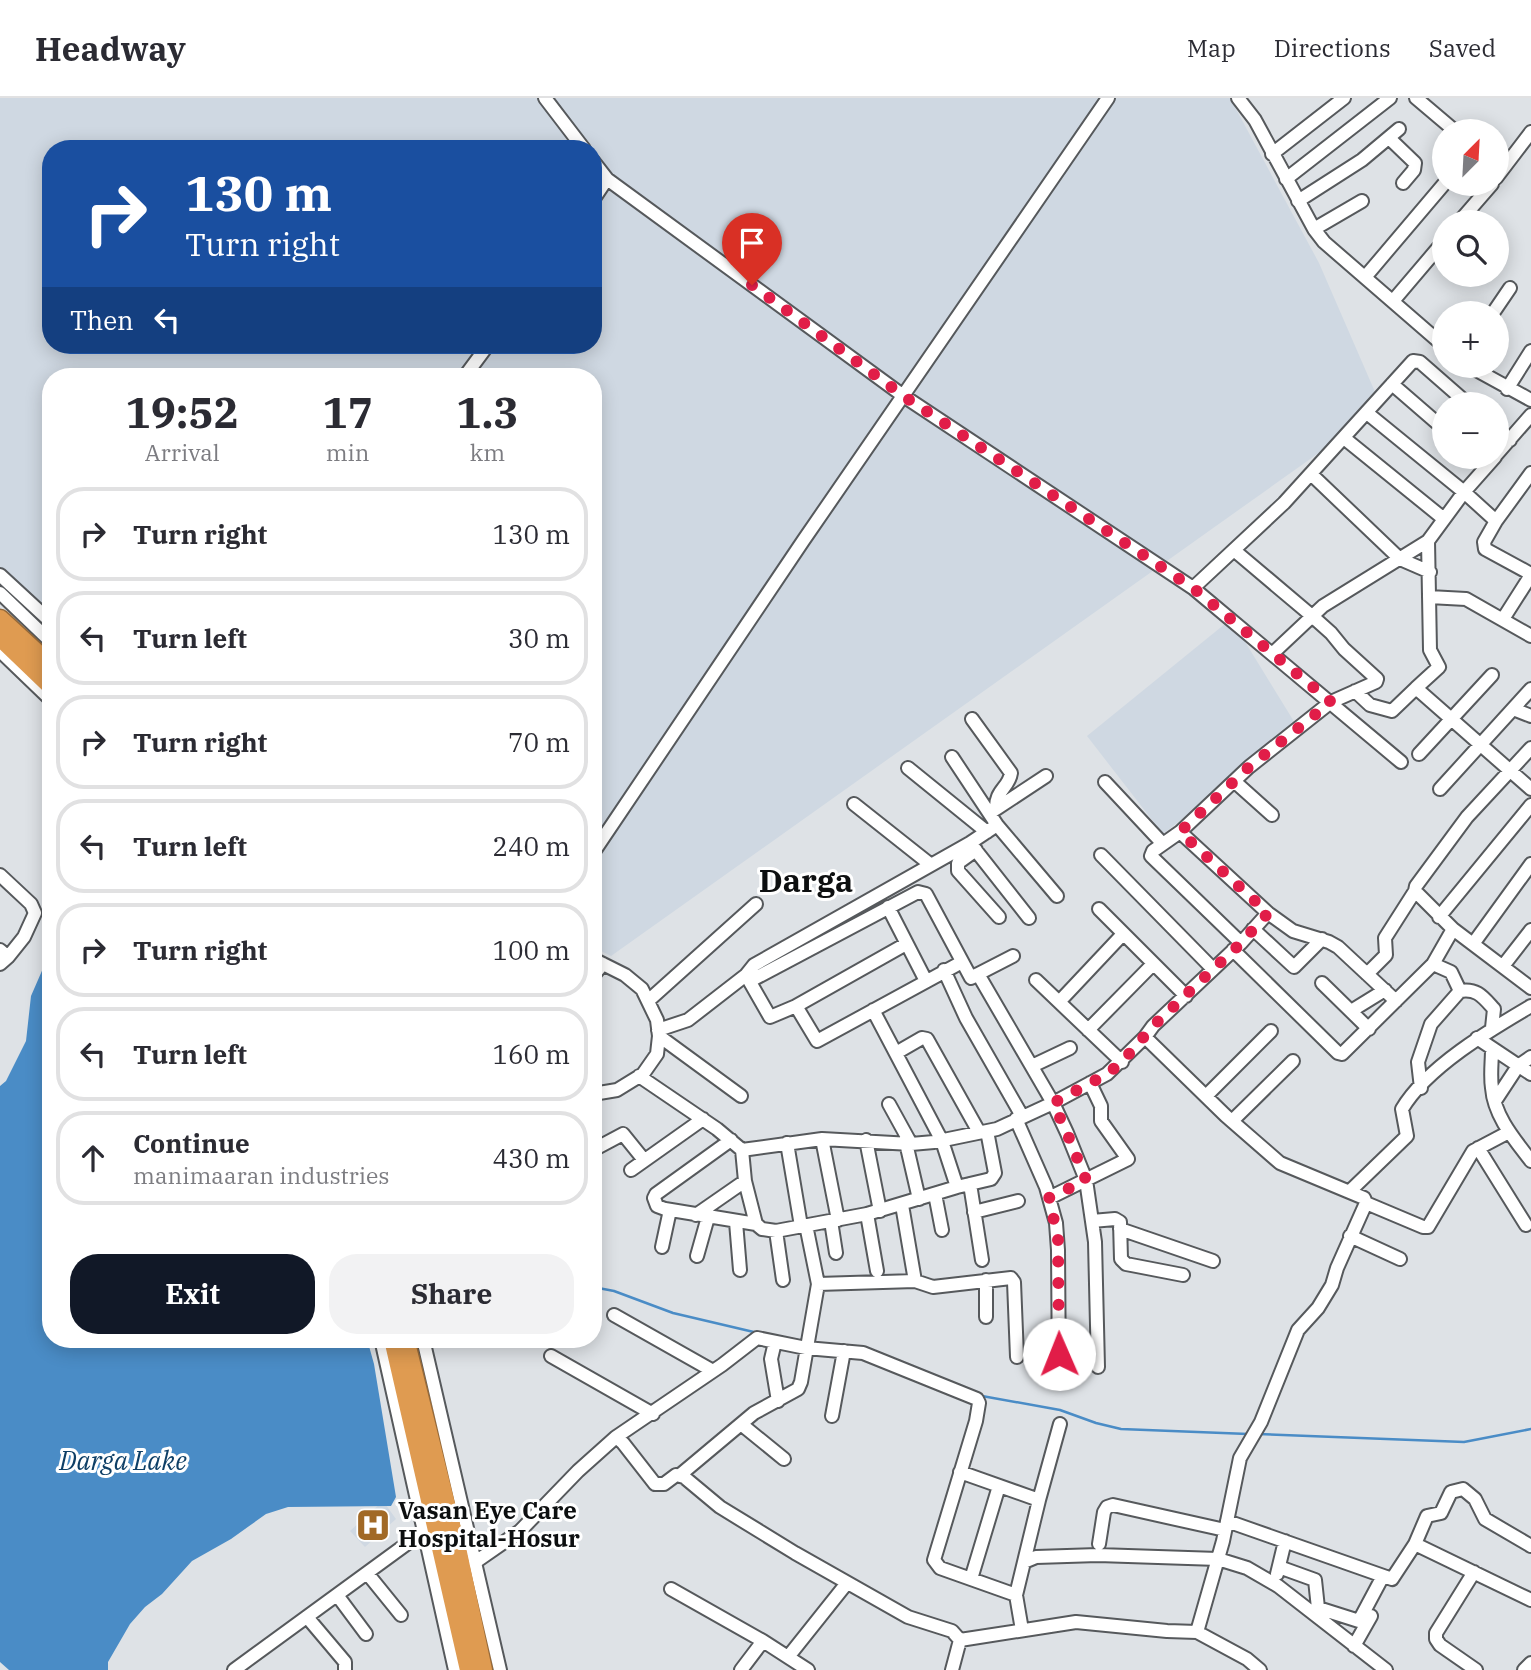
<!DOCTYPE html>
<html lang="en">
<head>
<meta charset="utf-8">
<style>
  body { margin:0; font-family:"IBM Plex Serif",serif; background:#f2f2f3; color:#2b2b33; height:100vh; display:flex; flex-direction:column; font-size:26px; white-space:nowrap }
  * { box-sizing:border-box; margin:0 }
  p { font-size:23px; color:#7c7c81 }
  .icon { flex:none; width:38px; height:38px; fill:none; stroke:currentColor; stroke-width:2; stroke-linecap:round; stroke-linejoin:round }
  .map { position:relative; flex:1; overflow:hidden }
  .side { position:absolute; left:42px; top:270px; width:560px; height:980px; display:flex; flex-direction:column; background:#fff; border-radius:28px; box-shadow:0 4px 18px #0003 }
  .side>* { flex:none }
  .banner { position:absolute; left:42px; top:42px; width:560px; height:214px; border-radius:28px; box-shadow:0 4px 18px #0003; background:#1a4fa0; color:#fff; overflow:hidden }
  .needle { width:46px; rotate:24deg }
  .tools { position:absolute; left:1432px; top:21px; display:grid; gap:14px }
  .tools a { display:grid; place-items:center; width:77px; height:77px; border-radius:50%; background:#fff; box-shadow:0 4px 18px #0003; font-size:35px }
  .pin { position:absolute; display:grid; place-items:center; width:60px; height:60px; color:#fff; margin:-72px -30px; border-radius:50% 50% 50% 0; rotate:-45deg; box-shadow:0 0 7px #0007 }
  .pin .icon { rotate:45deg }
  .me { position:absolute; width:77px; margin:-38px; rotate:359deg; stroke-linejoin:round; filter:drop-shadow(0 0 5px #0008) }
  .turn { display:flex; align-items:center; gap:24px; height:147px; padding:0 28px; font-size:32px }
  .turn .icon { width:91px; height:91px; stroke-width:2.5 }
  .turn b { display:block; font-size:49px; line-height:60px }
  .then { display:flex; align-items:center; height:66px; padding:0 28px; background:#0003; gap:14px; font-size:26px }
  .eta { display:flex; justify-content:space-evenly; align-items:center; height:119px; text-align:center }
  .eta b { font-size:42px; font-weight:800; line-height:49px }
  .cta { display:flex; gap:14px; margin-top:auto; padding:14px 28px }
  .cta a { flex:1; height:80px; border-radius:28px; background:#111827; color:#fff; font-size:28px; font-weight:800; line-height:80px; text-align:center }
  .cta a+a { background:#f2f2f3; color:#2b2b33 }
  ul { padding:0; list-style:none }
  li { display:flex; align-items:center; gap:21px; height:94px; margin:0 14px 10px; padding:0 14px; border:4px solid #e1e1e2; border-radius:28px }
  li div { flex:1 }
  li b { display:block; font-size:26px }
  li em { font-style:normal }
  header { display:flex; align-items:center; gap:42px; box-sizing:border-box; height:98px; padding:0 35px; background:#fff; border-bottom:2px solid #e1e1e2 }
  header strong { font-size:33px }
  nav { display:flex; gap:38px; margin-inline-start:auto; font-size:24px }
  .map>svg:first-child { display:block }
  .built { fill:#cfd8e2; fill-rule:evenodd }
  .water { fill:#4a8cc6 }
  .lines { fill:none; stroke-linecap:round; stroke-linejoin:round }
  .stream { stroke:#4a8cc6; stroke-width:2.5 }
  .minor-casing { stroke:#56595c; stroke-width:16 }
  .highway-casing { stroke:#966a3a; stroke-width:21 }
  .minor { stroke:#fff; stroke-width:12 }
  .highway { stroke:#df9b51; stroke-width:18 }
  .route { stroke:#e11d48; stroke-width:12; stroke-dasharray:0 21.6 }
  .labels { text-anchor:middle; stroke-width:6; stroke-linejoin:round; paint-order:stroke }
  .poi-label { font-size:24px; font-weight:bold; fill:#0d0f10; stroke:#fff; text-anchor:start }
  .water-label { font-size:26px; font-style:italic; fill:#0e3f66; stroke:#fff }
  .district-label { font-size:32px; font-weight:bold; fill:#0d0f10; stroke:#fff }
</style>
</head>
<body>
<header>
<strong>Headway</strong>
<nav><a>Map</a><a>Directions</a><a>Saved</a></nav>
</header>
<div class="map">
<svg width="1531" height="1572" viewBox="0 0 1531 1572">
  <rect width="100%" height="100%" fill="#dee2e6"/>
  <path class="built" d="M 0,0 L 1230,0 L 1319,165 L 1382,310 L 611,858 L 593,849 L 593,278 L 51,278 L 51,532 L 0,482 ZM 51,51 L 593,51 L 593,247 L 51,247 Z
    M 1231,521 L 1298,630 L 1163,736 L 1087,638 Z
    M 383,1403 L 396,1421 L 365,1449 L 350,1433 Z"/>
  <path class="water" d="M 51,852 L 51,1241 L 367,1241 L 374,1266 L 396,1399 L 391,1408 L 288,1409 L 266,1416 L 231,1441 L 192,1463 L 162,1496 L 145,1509 L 130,1526 L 108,1564 L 108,1572 L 9,1572 L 0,1564 L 0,988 L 6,983 L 26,943 L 31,898 Z"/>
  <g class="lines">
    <path class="stream" d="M 593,1189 L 614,1193 L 673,1215 L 758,1235
      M 785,1240 L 803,1243
      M 982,1298 L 1060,1312 L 1096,1325 L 1121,1331 L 1248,1336
      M 1258,1336 L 1464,1344 L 1531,1331"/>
    <g class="minor-casing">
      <path id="minor" d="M 545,0 L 584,51
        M 1238,0 L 1255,22 L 1314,131 L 1324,144 L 1444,248
        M 1416,0 L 1455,33
        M 1389,40 L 1415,65 L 1414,72 L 1403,85
        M 1272,56 L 1344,0
        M 593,63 L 607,81 L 905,299 L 1193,490 L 1401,664
        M 1496,80 L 1531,34
        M 1286,81 L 1390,0
        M 593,102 L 607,81
        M 1298,103 L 1362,62 L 1399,31
        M 1459,124 L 1492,86
        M 1314,131 L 1362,103
        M 1366,178 L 1444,86
        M 1393,203 L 1444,143
        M 1493,215 L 1510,190
        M 1469,268 L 1531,302
        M 465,278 L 488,247
        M 1392,286 L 1444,331
        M 1507,291 L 1531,253
        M 1367,315 L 1464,394 L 1496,423 L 1484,444 L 1485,451 L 1531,476
        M 1496,330 L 1510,342
        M 1344,340 L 1444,421
        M 1496,357 L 1531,317
        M 1311,376 L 1400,461 L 1430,474
        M 1496,423 L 1531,375
        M 1428,443 L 1430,552 L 1439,569 L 1416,590 L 1531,691
        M 1235,453 L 1312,518 L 1331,535 L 1344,551 L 1377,581 L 1376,584 L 1331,604 L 1249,669 L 1180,734 L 1268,815 L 1293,833 L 1329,844 L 1338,849 L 1396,903
        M 0,477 L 51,524
        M 1193,490 L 1284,405 L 1413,263 L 1420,264 L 1468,306
        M 0,495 L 51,544
        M 1429,499 L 1466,501 L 1531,538
        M 1503,521 L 1531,477
        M 0,553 L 51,602
        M 1272,556 L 1323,508 L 1428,443 L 1464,394 L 1495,359
        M 1355,593 L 1370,607 L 1392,613 L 1416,590
        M 1513,611 L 1531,618
        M 972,621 L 1011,675 C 1009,690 995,692 996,711
        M 1531,650 L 1467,719 L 1416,788 L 1415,793 L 1453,831 L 1531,890
        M 1419,656 L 1492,577
        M 952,659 L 997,727 L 1057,798
        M 908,670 L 987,734
        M 1234,683 L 1272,717
        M 1105,684 L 1163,746
        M 1440,691 L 1531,591
        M 854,706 L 931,767
        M 993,713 L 1046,678
        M 1180,734 L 1153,753 L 1151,758 L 1241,845
        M 970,745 L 1029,820
        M 976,752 L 958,765 L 958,773 L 999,819
        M 593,755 L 803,443 L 1108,0
        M 1101,757 L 1213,871
        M 0,777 L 31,806 L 35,815 L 24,839 L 8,859
        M 888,809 L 926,883
        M 1099,811 L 1186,898
        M 1439,819 L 1531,707
        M 1253,831 L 1294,869 L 1322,841
        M 1473,846 L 1531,766
        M 0,852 L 8,859 L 0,866
        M 1233,852 L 1338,955 L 1342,956 L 1433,866 L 1453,831
        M 593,861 L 625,877 L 642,891 L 657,922 L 659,938 L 657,956 L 643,976 L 617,992 L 593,996
        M 1503,868 L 1531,832
        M 944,872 L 966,920 L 1022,1018
        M 978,876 L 1013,858
        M 1367,876 L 1386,857 L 1385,840 L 1415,793
        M 746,877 L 754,867 L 970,745 L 997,727
        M 593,878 L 603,866
        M 1036,882 L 1122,964
        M 750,883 L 918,794 L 926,796 L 971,880 L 978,876 L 1053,1005 L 1067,1035 L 1086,1082 L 1095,1144 L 1098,1269
        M 1322,885 L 1369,931
        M 1460,893 C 1477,890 1483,899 1494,911 L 1492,930
        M 648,903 L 756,806
        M 1059,904 L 1123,836
        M 796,908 L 906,846
        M 873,912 L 942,1043 L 957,1089
        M 1351,913 L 1385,892
        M 658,932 L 688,922 L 746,877 L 770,919 L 796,908 L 817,943 L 962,864
        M 1088,932 L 1153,866
        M 659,938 L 741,998
        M 1145,939 L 1153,928 L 1241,845 L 1268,815
        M 1477,940 L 1531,976
        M 1492,951 C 1492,964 1490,977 1492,990 C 1494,1018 1515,1042 1531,1063
        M 896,955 L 922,940 L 927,941 L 979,1034
        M 1032,968 L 1070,950
        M 639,978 L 717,1031 L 742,1052 L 745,1083 L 756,1126 L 762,1131 L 776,1133 L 867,1116 L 877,1173
        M 1421,990 L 1418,964 L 1431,926 L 1460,893 L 1451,874 L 1433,866
        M 1206,998 L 1271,933
        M 1495,1003 L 1518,968 L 1531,959
        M 889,1006 L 911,1046
        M 1016,1021 L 1046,1089 L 1056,1125 L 1058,1152 L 1059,1282
        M 1232,1023 L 1293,963
        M 822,1041 L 838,1122
        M 731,1042 L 656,1096 L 654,1100 L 657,1108 L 665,1111 L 756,1126
        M 866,1042 L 880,1113
        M 787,1045 L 801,1128
        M 906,1045 L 919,1101
        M 1478,1050 L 1526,1127
        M 593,1052 L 623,1036 L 644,1062
        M 742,1052 L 822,1041 L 911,1046 L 934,1044 L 997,1031 L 1053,1005 L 1107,976 L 1145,939 L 1226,1018 L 1280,1065 L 1364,1100 L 1366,1105 L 1337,1170 L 1332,1187 L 1318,1210 L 1298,1232 L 1261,1324 L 1240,1360 L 1223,1443 L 1197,1534
        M 631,1072 L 703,1021
        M 970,1086 L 982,1162
        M 1350,1093 L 1407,1038 L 1402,1011 C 1427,969 1490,932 1531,908
        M 935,1096 L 942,1132
        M 1049,1100 L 1128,1061 L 1101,1023 L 1101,1008 L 1090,985
        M 1366,1105 L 1423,1129 L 1428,1129 L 1473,1053 L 1509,1034
        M 902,1107 L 915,1183
        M 974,1114 L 1018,1103
        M 867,1116 L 957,1089 L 991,1081 L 995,1075 L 987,1033
        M 696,1117 L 745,1083
        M 831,1123 L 836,1155
        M 1092,1123 L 1115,1121 L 1120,1124 L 1121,1161 L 1126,1166 L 1183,1177
        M 736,1124 L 740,1172
        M 806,1127 L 818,1186
        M 1120,1131 L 1213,1163
        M 776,1133 L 783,1182
        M 1350,1138 L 1400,1161
        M 662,1149 L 670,1112
        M 697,1158 L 708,1119
        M 986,1182 L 986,1219
        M 614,1217 L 713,1273
        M 381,1241 L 455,1572
        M 423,1241 L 500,1572
        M 775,1244 L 771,1261 L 778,1303
        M 551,1258 L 653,1316
        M 832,1318 L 844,1253
        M 741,1326 L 784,1361
        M 616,1339 L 623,1345 L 655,1386 L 664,1386 L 676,1377 L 684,1379 L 720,1409 L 795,1455 L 908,1519 L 952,1533 L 960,1542 L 1076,1524 L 1167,1533 L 1197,1534 L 1247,1561 L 1260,1572
        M 960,1374 L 1039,1402
        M 680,1377 L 754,1315 L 798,1291 L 801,1284 L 818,1186 L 915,1183 L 933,1189 L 1011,1180 L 1014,1184 L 1017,1259
        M 1227,1423 L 1392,1481 L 1415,1446 L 1531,1502
        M 1099,1446 L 1104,1414 L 1107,1409 L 1113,1407 L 1225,1432
        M 1415,1446 L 1427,1418 L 1441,1415 L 1451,1394 L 1463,1391 L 1475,1401 L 1485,1421 L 1531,1448
        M 1024,1464 L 1039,1402 L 1060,1326
        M 474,1465 L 520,1433 L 578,1373 L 616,1339 L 722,1267 L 757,1240 L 806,1250 L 863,1255 L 977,1301 L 979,1305 L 976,1323 L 934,1462 L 940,1470 L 1016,1497
        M 1279,1469 L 1315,1482 L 1318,1510 L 1359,1523 L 1383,1478
        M 1474,1474 L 1436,1535 L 1436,1541 L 1440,1547 L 1476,1572
        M 367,1475 L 401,1517
        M 1277,1476 L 1285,1443
        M 971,1481 L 999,1388
        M 671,1491 L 763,1543 L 808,1572
        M 337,1497 L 366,1536
        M 307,1519 L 345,1564 L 345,1572
        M 1022,1532 L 1016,1497 L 1024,1464 L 1036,1459 L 1098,1457 L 1218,1461 L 1247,1470 L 1278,1488 L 1386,1572
        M 1354,1548 L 1371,1518
        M 788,1559 L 847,1485
        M 234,1572 L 423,1434
        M 741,1572 L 763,1543
        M 952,1572 L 960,1542
        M 1524,1572 L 1531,1565"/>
    </g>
    <g class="highway-casing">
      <path id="highway" d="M 0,521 L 51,568
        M 0,539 L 51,588
        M 393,1241 L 469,1572
        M 405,1241 L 458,1455 L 483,1572"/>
    </g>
    <use href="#minor" class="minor"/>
    <use href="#highway" class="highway"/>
  </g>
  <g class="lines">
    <path class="route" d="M 752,187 L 905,299 L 1193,490 L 1331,604 L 1249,669 L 1180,734 L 1268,815 L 1241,845 L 1153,928 L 1122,964 L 1107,976 L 1053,1005 L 1067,1035 L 1086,1082 L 1049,1100 L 1058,1141 L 1059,1256"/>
  </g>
  <defs>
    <g id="hospital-square" transform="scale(1.75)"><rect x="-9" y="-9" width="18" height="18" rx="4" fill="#a16926" stroke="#fff"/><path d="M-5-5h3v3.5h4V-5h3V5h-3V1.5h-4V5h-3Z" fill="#fff"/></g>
  </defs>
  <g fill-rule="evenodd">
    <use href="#hospital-square" x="373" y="1427"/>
  </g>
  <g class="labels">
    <g class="poi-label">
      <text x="398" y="1421">Vasan Eye Care<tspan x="398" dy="28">Hospital-Hosur</tspan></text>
    </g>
    <g class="water-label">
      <text x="123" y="1372">Darga Lake</text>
    </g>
    <g class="district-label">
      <text x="806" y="794">Darga</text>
    </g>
  </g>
</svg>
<div class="tools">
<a><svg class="needle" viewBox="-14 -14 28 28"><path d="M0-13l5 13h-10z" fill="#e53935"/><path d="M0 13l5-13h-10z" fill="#7c7c81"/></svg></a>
<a><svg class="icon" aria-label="search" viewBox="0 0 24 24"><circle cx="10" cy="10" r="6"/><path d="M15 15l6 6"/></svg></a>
<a>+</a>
<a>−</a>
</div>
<div class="pin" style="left:752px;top:187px;background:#d93025"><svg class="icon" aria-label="arrive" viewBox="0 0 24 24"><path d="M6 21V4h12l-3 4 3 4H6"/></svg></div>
<svg class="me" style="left:1059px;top:1256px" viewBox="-20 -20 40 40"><circle r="19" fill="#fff"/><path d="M0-13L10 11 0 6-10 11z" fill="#e11d48"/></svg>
<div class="banner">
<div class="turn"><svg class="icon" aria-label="right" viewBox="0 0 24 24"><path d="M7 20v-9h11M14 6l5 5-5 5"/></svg><div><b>130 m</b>Turn right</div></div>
<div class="then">Then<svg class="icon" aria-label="left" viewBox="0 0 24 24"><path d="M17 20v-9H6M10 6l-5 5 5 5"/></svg></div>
</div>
<section class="side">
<div class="eta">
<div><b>19:52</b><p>Arrival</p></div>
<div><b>17</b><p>min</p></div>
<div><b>1.3</b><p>km</p></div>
</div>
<ul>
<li><svg class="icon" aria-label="right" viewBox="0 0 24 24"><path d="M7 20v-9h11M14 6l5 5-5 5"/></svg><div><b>Turn right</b></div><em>130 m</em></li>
<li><svg class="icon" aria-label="left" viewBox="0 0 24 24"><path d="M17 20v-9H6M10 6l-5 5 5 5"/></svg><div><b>Turn left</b></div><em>30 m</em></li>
<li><svg class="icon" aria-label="right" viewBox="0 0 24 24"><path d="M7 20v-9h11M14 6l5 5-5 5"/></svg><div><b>Turn right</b></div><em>70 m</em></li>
<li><svg class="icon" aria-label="left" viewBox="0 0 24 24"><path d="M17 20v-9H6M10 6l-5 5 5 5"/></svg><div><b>Turn left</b></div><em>240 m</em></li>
<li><svg class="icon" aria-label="right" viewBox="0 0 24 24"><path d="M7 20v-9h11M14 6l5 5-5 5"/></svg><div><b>Turn right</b></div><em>100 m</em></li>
<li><svg class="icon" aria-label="left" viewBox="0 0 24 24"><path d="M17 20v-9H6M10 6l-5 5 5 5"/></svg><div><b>Turn left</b></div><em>160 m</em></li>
<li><svg class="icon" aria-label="ahead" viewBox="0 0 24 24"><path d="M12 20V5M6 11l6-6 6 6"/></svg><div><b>Continue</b><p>manimaaran industries</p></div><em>430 m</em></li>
</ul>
<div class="cta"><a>Exit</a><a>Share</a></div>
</section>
</div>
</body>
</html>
